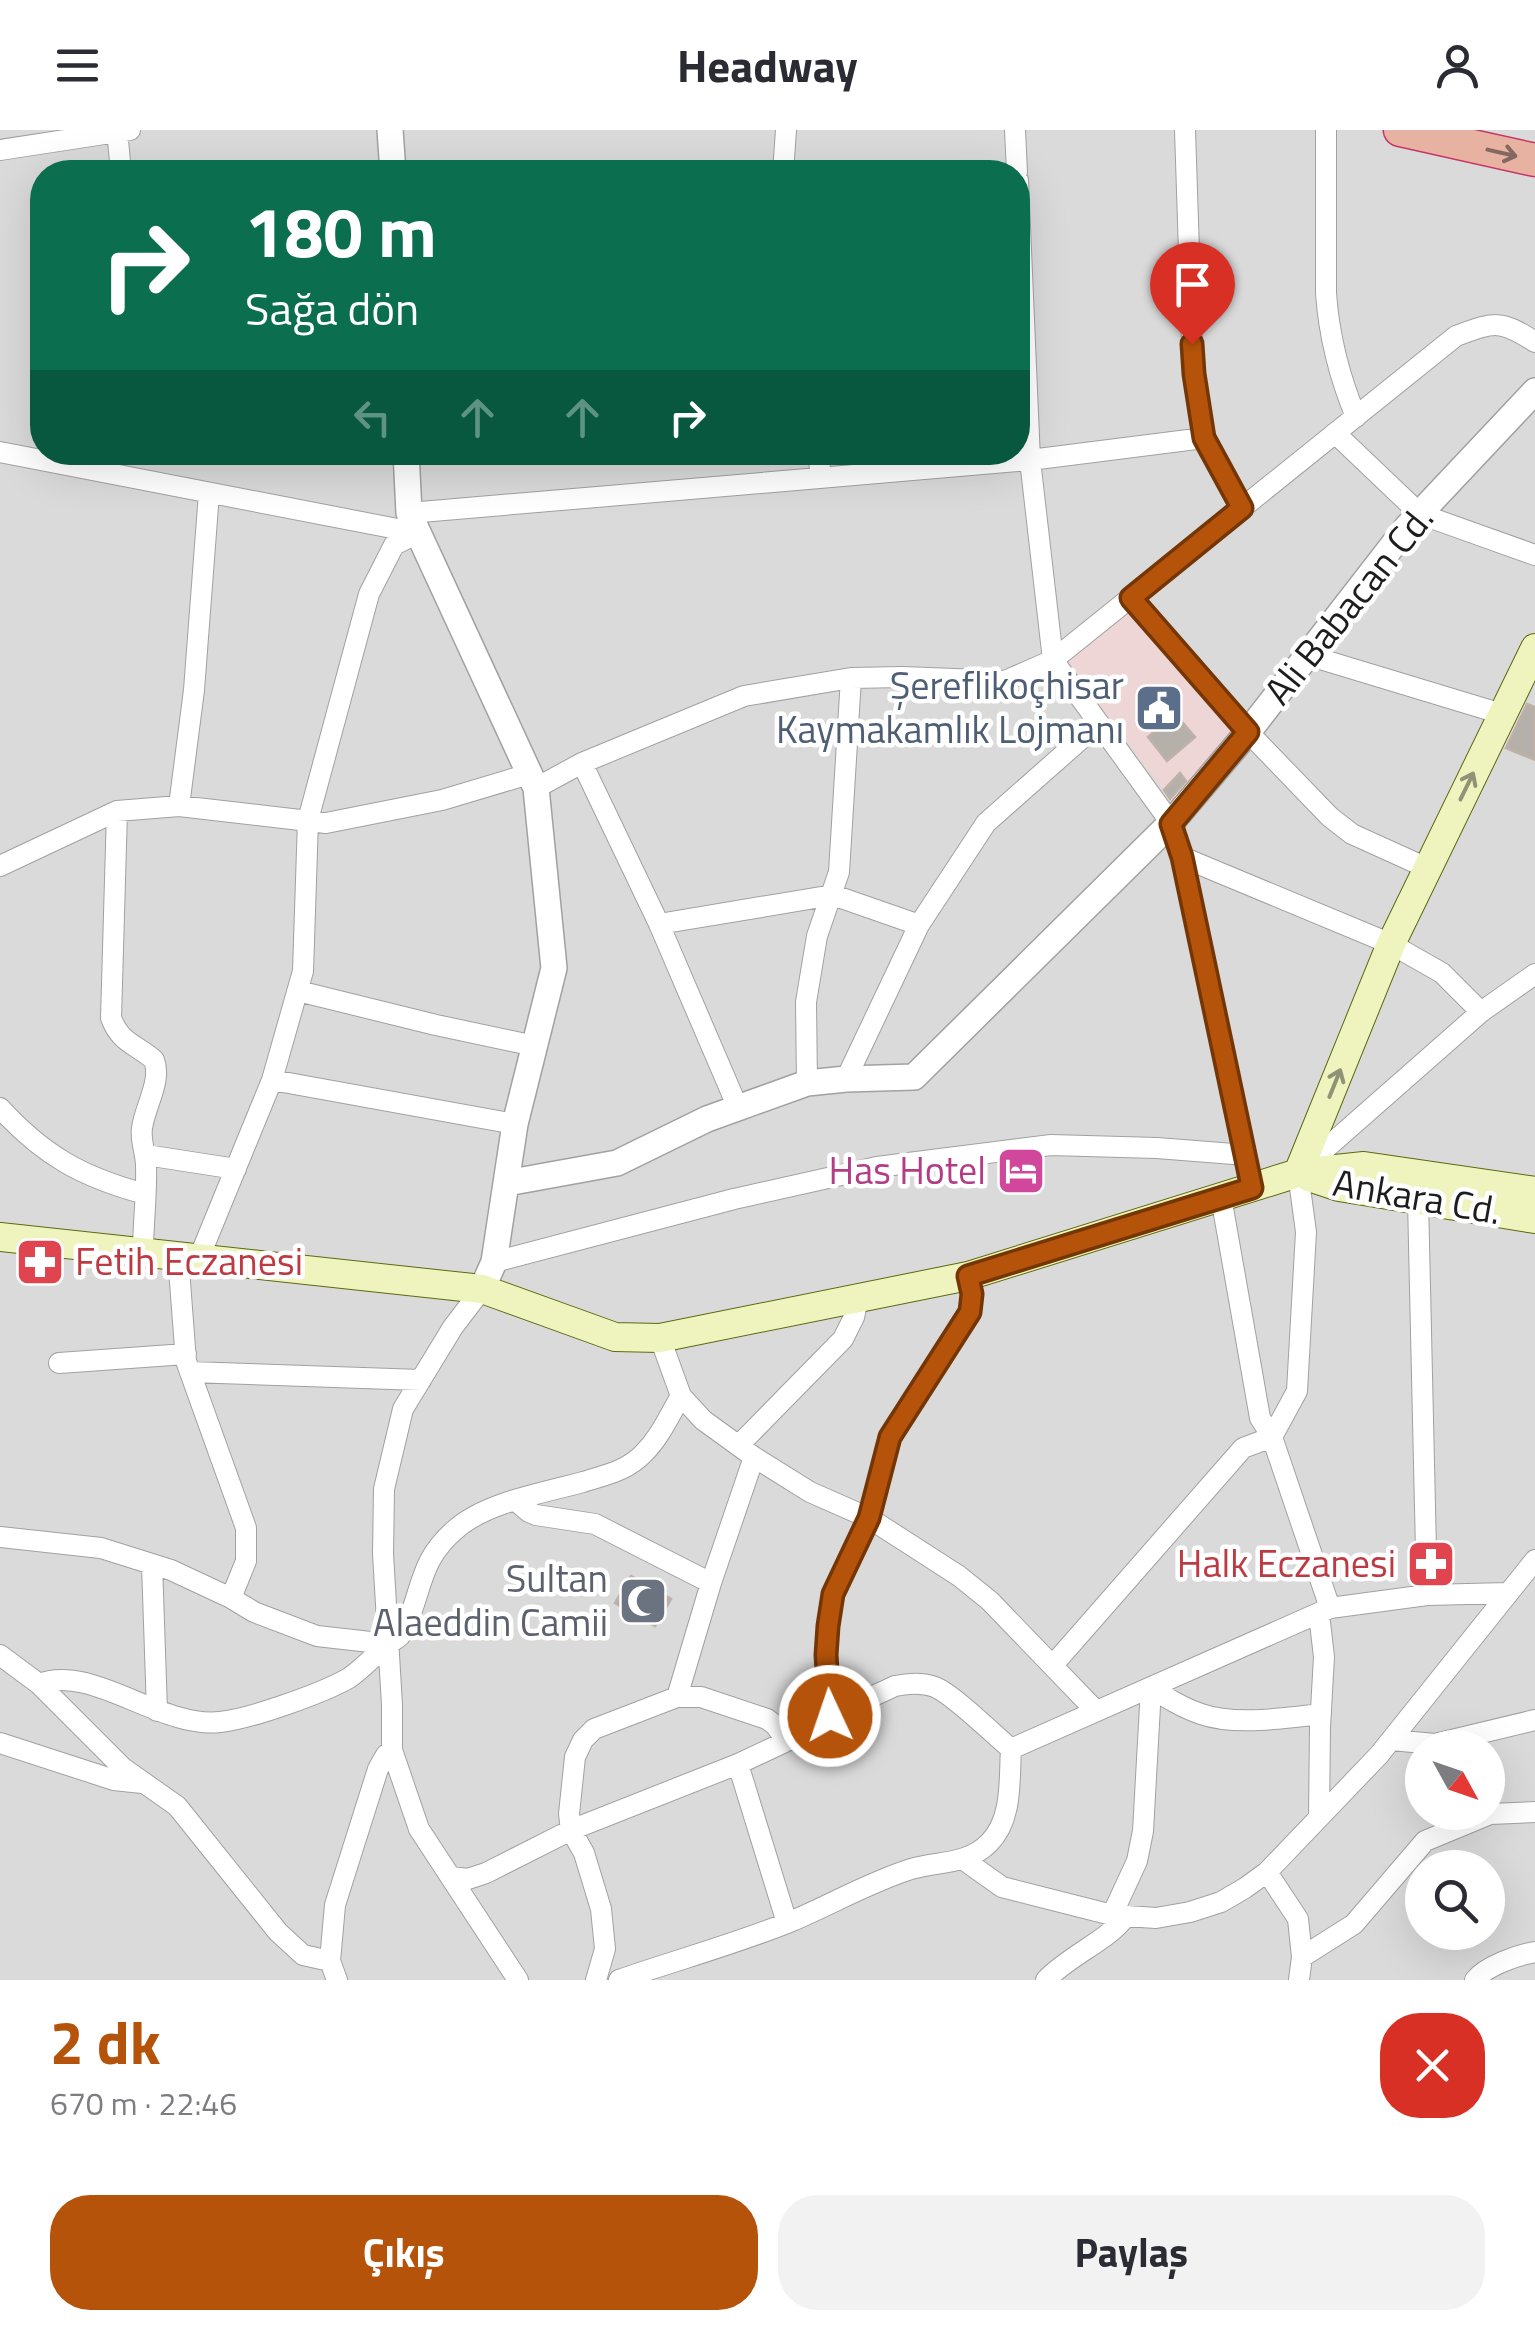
<!DOCTYPE html>
<html lang="tr">
<head>
<meta charset="utf-8">
<style>
  body { margin:0; font-family:"Titillium Web",sans-serif; background:#f2f2f3; color:#2b2b33; height:100vh; display:flex; flex-direction:column; font-size:38px; white-space:nowrap }
  * { box-sizing:border-box; margin:0 }
  p { font-size:32px; color:#7c7c81 }
  .icon { flex:none; width:55px; height:55px; fill:none; stroke:currentColor; stroke-width:2; stroke-linecap:round; stroke-linejoin:round }
  .map { position:relative; height:1850px; overflow:hidden }
  .drawer { display:flex; flex-direction:column; background:#fff; flex:1 }
  .drawer>* { flex:none }
  .top-card { position:absolute; left:30px; top:30px; width:1000px; height:305px; border-radius:40px; box-shadow:0 10px 40px #0002; background:#0b6e4f; color:#fff; overflow:hidden }
  .needle { width:65px; rotate:130deg }
  .buttons { position:absolute; left:1405px; top:1600px; display:grid; gap:20px }
  .buttons a { display:grid; place-items:center; width:100px; height:100px; border-radius:50%; background:#fff; box-shadow:0 10px 40px #0002; font-size:50px }
  .pin { position:absolute; display:grid; place-items:center; width:85px; height:85px; color:#fff; margin:-102px -42px; border-radius:50% 50% 50% 0; rotate:-45deg; box-shadow:0 0 10px #0007 }
  .pin .icon { rotate:45deg }
  .me { position:absolute; width:110px; margin:-55px; rotate:357deg; stroke-linejoin:round; filter:drop-shadow(0 0 8px #0008) }
  .turn { display:flex; align-items:center; gap:35px; height:210px; padding:0 50px; font-size:45px }
  .turn .icon { width:130px; height:130px; stroke-width:2.5 }
  .turn b { display:block; font-size:70px; line-height:85px }
  .lanes { display:flex; align-items:center; height:95px; padding:0 50px; background:#0003; justify-content:center; gap:50px; direction:ltr }
  .lanes .off { opacity:.35 }
  .round { display:grid; place-items:center; flex:none; width:105px; height:105px; border-radius:40px; background:#f2f2f3 }
  .headline { display:flex; align-items:center; justify-content:space-between; height:170px; padding:0 50px }
  h1 { font-size:60px; font-weight:700; line-height:75px; color:#b45309 }
  .button { display:flex; gap:20px; margin-top:auto; padding:20px 50px }
  .button a { flex:1; height:115px; border-radius:40px; background:#b45309; color:#fff; font-size:40px; font-weight:700; line-height:115px; text-align:center }
  .button a+a { background:#f2f2f3; color:#2b2b33 }
  header { display:flex; justify-content:space-between; align-items:center; height:130px; padding:0 50px; background:#fff; font-size:45px; font-weight:700 }
  .map>svg:first-child { display:block }
  .residential { fill:#dbdada; fill-rule:evenodd }
  .commercial { fill:#edd6d5 }
  .building { fill:#b6b0aa; stroke:#beb2a8; stroke-width:2.5 }
  .lines { fill:none; stroke-linecap:round; stroke-linejoin:round }
  .minor-casing { stroke:#a1a1a1; stroke-width:22 }
  .tertiary-casing { stroke:#a1a1a1; stroke-width:28 }
  .secondary-casing { stroke:#5e690f; stroke-width:30 }
  .trunk-casing { stroke:#c73565; stroke-width:35 }
  .minor { stroke:#fff; stroke-width:20 }
  .tertiary { stroke:#fff; stroke-width:25 }
  .secondary { stroke:#eff3bd; stroke-width:28 }
  .trunk { stroke:#e8b2a2; stroke-width:32 }
  .oneway { stroke:#826860 }
  .oneway2 { stroke:#909375 }
  .route-casing { stroke:#753606; stroke-width:25 }
  .route { stroke:#b45309; stroke-width:18 }
  .labels { text-anchor:middle; stroke-width:9; stroke-linejoin:round; paint-order:stroke }
  .street-label { font-size:38px; fill:#1d1d1d; stroke:#fff }
  .service-label { font-size:38px; fill:#4e5e75; stroke:#fff; text-anchor:end }
  .hotel-label { font-size:38px; fill:#b23c85; stroke:#fff; text-anchor:end }
  .health-label { font-size:38px; fill:#be3a42; stroke:#fff; text-anchor:start }
  .worship-label { font-size:38px; fill:#5b616d; stroke:#fff; text-anchor:end }
</style>
</head>
<body>
<header><svg class="icon" aria-label="menu" viewBox="0 0 24 24"><path d="M4 6h16M4 12h16M4 18h16"/></svg>Headway<svg class="icon" aria-label="person" viewBox="0 0 24 24"><circle cx="12" cy="8" r="4"/><path d="M4 21q1-7 8-7t8 7"/></svg></header>
<div class="map">
<svg width="1535" height="1850" viewBox="0 0 1535 1850">
  <rect width="100%" height="100%" fill="#edeae4"/>
  <path class="residential" d="M 0,0 L 1535,0 L 1535,1850 L 0,1850 ZM 42,42 L 1018,42 L 1018,322 L 42,322 ZM 1422,1618 L 1488,1618 L 1488,1682 L 1422,1682 ZM 1422,1738 L 1488,1738 L 1488,1802 L 1422,1802 Z"/>
  <path class="commercial" d="M 1130,478 L 1237,602 L 1174,675 L 1066,530 Z"/>
  <path class="building" d="M 1527,574 L 1535,577 L 1535,630 L 1506,618 Z
    M 1173,581 L 1195,607 L 1167,631 L 1148,607 L 1154,602 L 1152,599 Z
    M 1180,643 L 1186,651 L 1170,669 L 1164,660 Z
    M 631,1446 L 671,1469 L 655,1496 L 615,1473 Z"/>
  <g class="lines">
    <g class="minor-casing">
      <path id="minor" d="M 117,0 L 121,42
        M 1015,0 L 1017,42
        M 1185,0 L 1193,244 L 1204,308 L 1242,378
        M 1326,0 L 1326,163 C 1329,207 1339,246 1356,287
        M 0,20 L 130,0
        M 783,42 L 786,0
        M 1018,50 L 1030,330 L 1053,530 L 1171,693 L 1182,727 L 1391,814 L 1442,843 L 1481,882
        M 1335,303 L 1420,384 L 1535,425
        M 0,322 L 418,403
        M 818,322 L 821,348
        M 409,383 L 1030,330 L 1204,308
        M 1131,468 L 1248,602 L 1330,687 L 1352,704 L 1427,738
        M 1307,525 L 1502,584
        M 582,633 L 659,794 L 738,978
        M 536,658 L 582,633 L 744,566 L 851,548 L 903,547 L 1005,551 L 1053,530 L 1456,206 C 1494,192 1500,189 1535,212
        M 179,676 L 194,560 L 209,363
        M 117,681 L 111,888 C 121,914 136,914 154,930 C 162,951 145,976 142,998 C 140,1011 146,1023 146,1036 C 147,1065 143,1094 143,1122
        M 1182,727 L 1253,1057
        M 0,736 L 117,681 L 179,676 L 326,693 L 442,670 L 529,644
        M 659,794 L 833,765 L 919,795
        M 298,861 L 436,895 L 535,916
        M 846,949 L 919,795 L 986,693 L 1098,594
        M 272,950 L 515,994
        M 807,953 L 806,872 L 817,806 L 839,742 L 851,548
        M 0,978 C 44,1026 82,1047 145,1064
        M 146,1025 L 236,1039
        M 1221,1067 L 1260,1288 L 1272,1307 L 1330,1478
        M 1418,1070 L 1427,1465
        M 178,1126 L 186,1231 L 246,1398 L 246,1431 L 231,1468
        M 199,1128 L 272,950 L 303,841 L 308,690 L 369,464 L 394,415 L 418,403
        M 494,1132 L 734,1069 L 877,1037 L 1051,1015 L 1157,1018 L 1246,1025
        M 482,1159 L 453,1197 L 403,1279 L 384,1359 L 383,1424 L 392,1575 L 392,1620 L 419,1699 L 518,1850
        M 660,1208 L 681,1266 L 703,1290 L 754,1327 L 810,1362 L 869,1388 L 959,1446 L 990,1471 L 1096,1581
        M 59,1233 L 186,1224
        M 190,1242 L 421,1250
        M 739,1315 L 843,1209 L 854,1187 L 858,1169
        M 516,1371 L 529,1382 L 536,1385 L 595,1394 L 711,1453
        M 0,1407 L 101,1418 L 171,1440 L 231,1468 L 254,1482 L 317,1506 L 388,1514
        M 152,1434 L 157,1581
        M 0,1525 L 39,1554 L 123,1638 L 177,1676 L 278,1802 L 303,1825 L 330,1831
        M 1053,1535 L 1243,1318 L 1272,1307 L 1297,1261 L 1306,1102 L 1298,1043 L 1481,882 L 1535,844
        M 39,1554 C 91,1533 161,1599 220,1592 C 250,1589 323,1563 349,1548 C 364,1538 375,1524 389,1514 C 397,1508 401,1507 405,1498 C 423,1459 419,1430 456,1399 C 487,1372 543,1363 583,1352 C 605,1345 627,1341 644,1323 C 660,1307 669,1286 681,1266
        M 677,1567 L 711,1453 L 754,1327
        M 830,1586 L 826,1525 L 828,1496 L 833,1464 L 869,1388 L 890,1307 L 970,1182 L 973,1163 L 968,1146
        M 1391,1610 L 1435,1614 L 1535,1590
        M 0,1613 L 114,1650 L 142,1653
        M 1011,1619 L 1330,1478 L 1427,1465 L 1508,1463
        M 738,1634 L 787,1793
        M 1319,1687 L 1320,1597 L 1324,1527 L 1319,1484
        M 964,1730 L 1002,1757 L 1112,1785 L 1156,1788 L 1190,1782 L 1221,1772 L 1245,1758 L 1267,1742 L 1379,1625 L 1535,1430
        M 1267,1742 L 1298,1789 L 1302,1827 L 1299,1850
        M 451,1747 L 468,1749 L 486,1743 L 571,1700 L 738,1634 L 787,1611 L 830,1586 L 895,1556 C 909,1553 922,1552 935,1557 C 954,1565 993,1604 1011,1619
        M 1112,1785 L 1137,1731 L 1143,1701 L 1151,1558 C 1167,1568 1183,1578 1201,1584 C 1235,1596 1285,1588 1321,1584
        M 1302,1827 L 1354,1794 L 1425,1711 L 1490,1684 L 1535,1682
        M 337,1850 L 330,1831 L 335,1775 L 378,1639 L 386,1625 L 392,1620
        M 596,1850 L 605,1819 L 601,1779 L 584,1723 L 571,1700 L 569,1684 L 575,1627 L 583,1610 L 594,1599 L 677,1567 L 701,1567 L 767,1589 L 775,1595 L 787,1611
        M 619,1850 C 676,1830 736,1814 792,1791 C 832,1774 870,1752 911,1739 C 939,1731 967,1735 989,1713 C 1013,1689 1009,1650 1011,1619
        M 1046,1850 C 1067,1827 1110,1809 1125,1787
        M 1475,1850 C 1486,1836 1517,1825 1535,1822"/>
    </g>
    <g class="tertiary-casing">
      <path id="tertiary" d="M 390,0 L 393,42
        M 406,322 L 409,383 L 536,658 L 554,838 L 515,994 L 494,1132 L 482,1159
        M 507,1053 L 617,1033 L 707,989 L 807,953 L 846,949 L 914,947 L 1171,693 L 1248,602 L 1407,397 L 1535,261"/>
    </g>
    <g class="secondary-casing">
      <path id="secondary" d="M 1298,1043 L 1391,814 L 1535,518
        M 1309,1047 L 1339,1057 L 1535,1089
        M 0,1107 L 482,1159 L 615,1207 L 660,1208 L 968,1146 L 1298,1043 L 1364,1036 L 1535,1061"/>
    </g>
    <g class="trunk-casing">
      <path id="trunk" d="M 1400,0 L 1535,30"/>
    </g>
    <use href="#minor" class="minor"/>
    <use href="#tertiary" class="tertiary"/>
    <use href="#secondary" class="secondary"/>
    <use href="#trunk" class="trunk"/>
  </g>
  <defs><path id="oneway-shaft" d="M-6 0H5M1.5-3L5.5 0L1.5 3" fill="none" stroke-width="1.6" stroke-linecap="round" stroke-linejoin="round" transform="scale(2.5)"/></defs>
  <use class="oneway" href="#oneway-shaft" transform="translate(1502 23) rotate(13)"/>
  <g class="oneway2">
    <use href="#oneway-shaft" transform="translate(1467 656) rotate(-64)"/>
    <use href="#oneway-shaft" transform="translate(1335 953) rotate(-68)"/>
  </g>
  <g class="lines">
    <g class="route-casing">
      <path id="route" d="M 830,1586 L 826,1525 L 828,1496 L 833,1464 L 869,1388 L 890,1307 L 970,1182 L 972,1164 L 968,1146 L 1252,1058 L 1182,727 L 1171,694 L 1248,602 L 1131,468 L 1242,378 L 1204,308 L 1194,244 L 1192,214"/>
    </g>
    <use href="#route" class="route"/>
  </g>
  <defs>
    <g id="civic-square" transform="scale(2.5)"><rect x="-9" y="-9" width="18" height="18" rx="4" fill="#5c6f8a" stroke="#fff"/><path d="M-.6-6.5H3V-4.5H.6V-3L4-1V1h2V6H-6V1h2V-1L-.6-3ZM-1.2 2.5V6h2.4V2.5Z" fill="#fff"/></g>
    <g id="hotel-square" transform="scale(2.5)"><rect x="-9" y="-9" width="18" height="18" rx="4" fill="#d1479c" stroke="#fff"/><path d="M-6-4.5h1.5V1H6V5H4.5V3h-9V5H-6ZM-4 0a1.8 1.8 0 1 1 3.6 0ZM.5 0V-2.5h3Q6-2.5 6 0Z" fill="#fff"/></g>
    <g id="pharmacy-square" transform="scale(2.5)"><rect x="-9" y="-9" width="18" height="18" rx="4" fill="#e0444e" stroke="#fff"/><path d="M-2-6h4v4h4v4h-4v4h-4v-4h-4v-4h4Z" fill="#fff"/></g>
    <g id="mosque-square" transform="scale(2.5)"><rect x="-9" y="-9" width="18" height="18" rx="4" fill="#6b7280" stroke="#fff"/><path d="M3.5-4.9A6 6 0 1 0 3.5 4.9A5 5 0 1 1 3.5-4.9Z" fill="#fff"/></g>
  </defs>
  <g fill-rule="evenodd">
    <use href="#civic-square" x="1159" y="578"/>
    <use href="#hotel-square" x="1021" y="1041"/>
    <use href="#pharmacy-square" x="40" y="1132"/>
    <use href="#pharmacy-square" x="1431" y="1434"/>
    <use href="#mosque-square" x="643" y="1471"/>
  </g>
  <g class="labels">
    <g class="street-label">
      <text transform="translate(1349 475) rotate(-51)" y="13">Ali Babacan Cd.</text>
      <text transform="translate(1417 1067) rotate(10)" y="13">Ankara Cd.</text>
    </g>
    <g class="service-label">
      <text x="1124" y="569">Şereflikoçhisar<tspan x="1124" dy="44">Kaymakamlık Lojmanı</tspan></text>
    </g>
    <g class="hotel-label">
      <text x="986" y="1054">Has Hotel</text>
    </g>
    <g class="health-label">
      <text x="75" y="1145">Fetih Eczanesi</text>
      <text x="1396" y="1447" text-anchor="end">Halk Eczanesi</text>
    </g>
    <g class="worship-label">
      <text x="608" y="1462">Sultan<tspan x="608" dy="44">Alaeddin Camii</tspan></text>
    </g>
  </g>
</svg>
<div class="buttons">
<a><svg class="needle" viewBox="-14 -14 28 28"><path d="M0-13l5 13h-10z" fill="#e53935"/><path d="M0 13l5-13h-10z" fill="#7c7c81"/></svg></a>
<a><svg class="icon" aria-label="search" viewBox="0 0 24 24"><circle cx="10" cy="10" r="6"/><path d="M15 15l6 6"/></svg></a>
</div>
<div class="pin" style="left:1192px;top:214px;background:#d93025"><svg class="icon" aria-label="arrive" viewBox="0 0 24 24"><path d="M6 21V4h12l-3 4 3 4H6"/></svg></div>
<svg class="me" style="left:830px;top:1586px" viewBox="-20 -20 40 40"><circle r="17" fill="#b45309" stroke="#fff" stroke-width="3"/><path d="M0-11L8 9 0 5-8 9z" fill="#fff"/></svg>
<div class="top-card">
<div class="turn"><svg class="icon" aria-label="right" viewBox="0 0 24 24"><path d="M7 20v-9h11M14 6l5 5-5 5"/></svg><div><b>180 m</b>Sağa dön</div></div>
<div class="lanes"><svg class="icon off" aria-label="left" viewBox="0 0 24 24"><path d="M17 20v-9H6M10 6l-5 5 5 5"/></svg><svg class="icon off" aria-label="ahead" viewBox="0 0 24 24"><path d="M12 20V5M6 11l6-6 6 6"/></svg><svg class="icon off" aria-label="ahead" viewBox="0 0 24 24"><path d="M12 20V5M6 11l6-6 6 6"/></svg><svg class="icon" aria-label="right" viewBox="0 0 24 24"><path d="M7 20v-9h11M14 6l5 5-5 5"/></svg></div>
</div>
</div>
<section class="drawer">
<div class="headline"><div><h1>2 dk</h1><p>670 m · 22:46</p></div><a class="round" style="background:#d93025;color:#fff"><svg class="icon" aria-label="close" viewBox="0 0 24 24"><path d="M6 6l12 12M18 6L6 18"/></svg></a></div>
<div class="button"><a>Çıkış</a><a>Paylaş</a></div>
</section>
</body>
</html>
